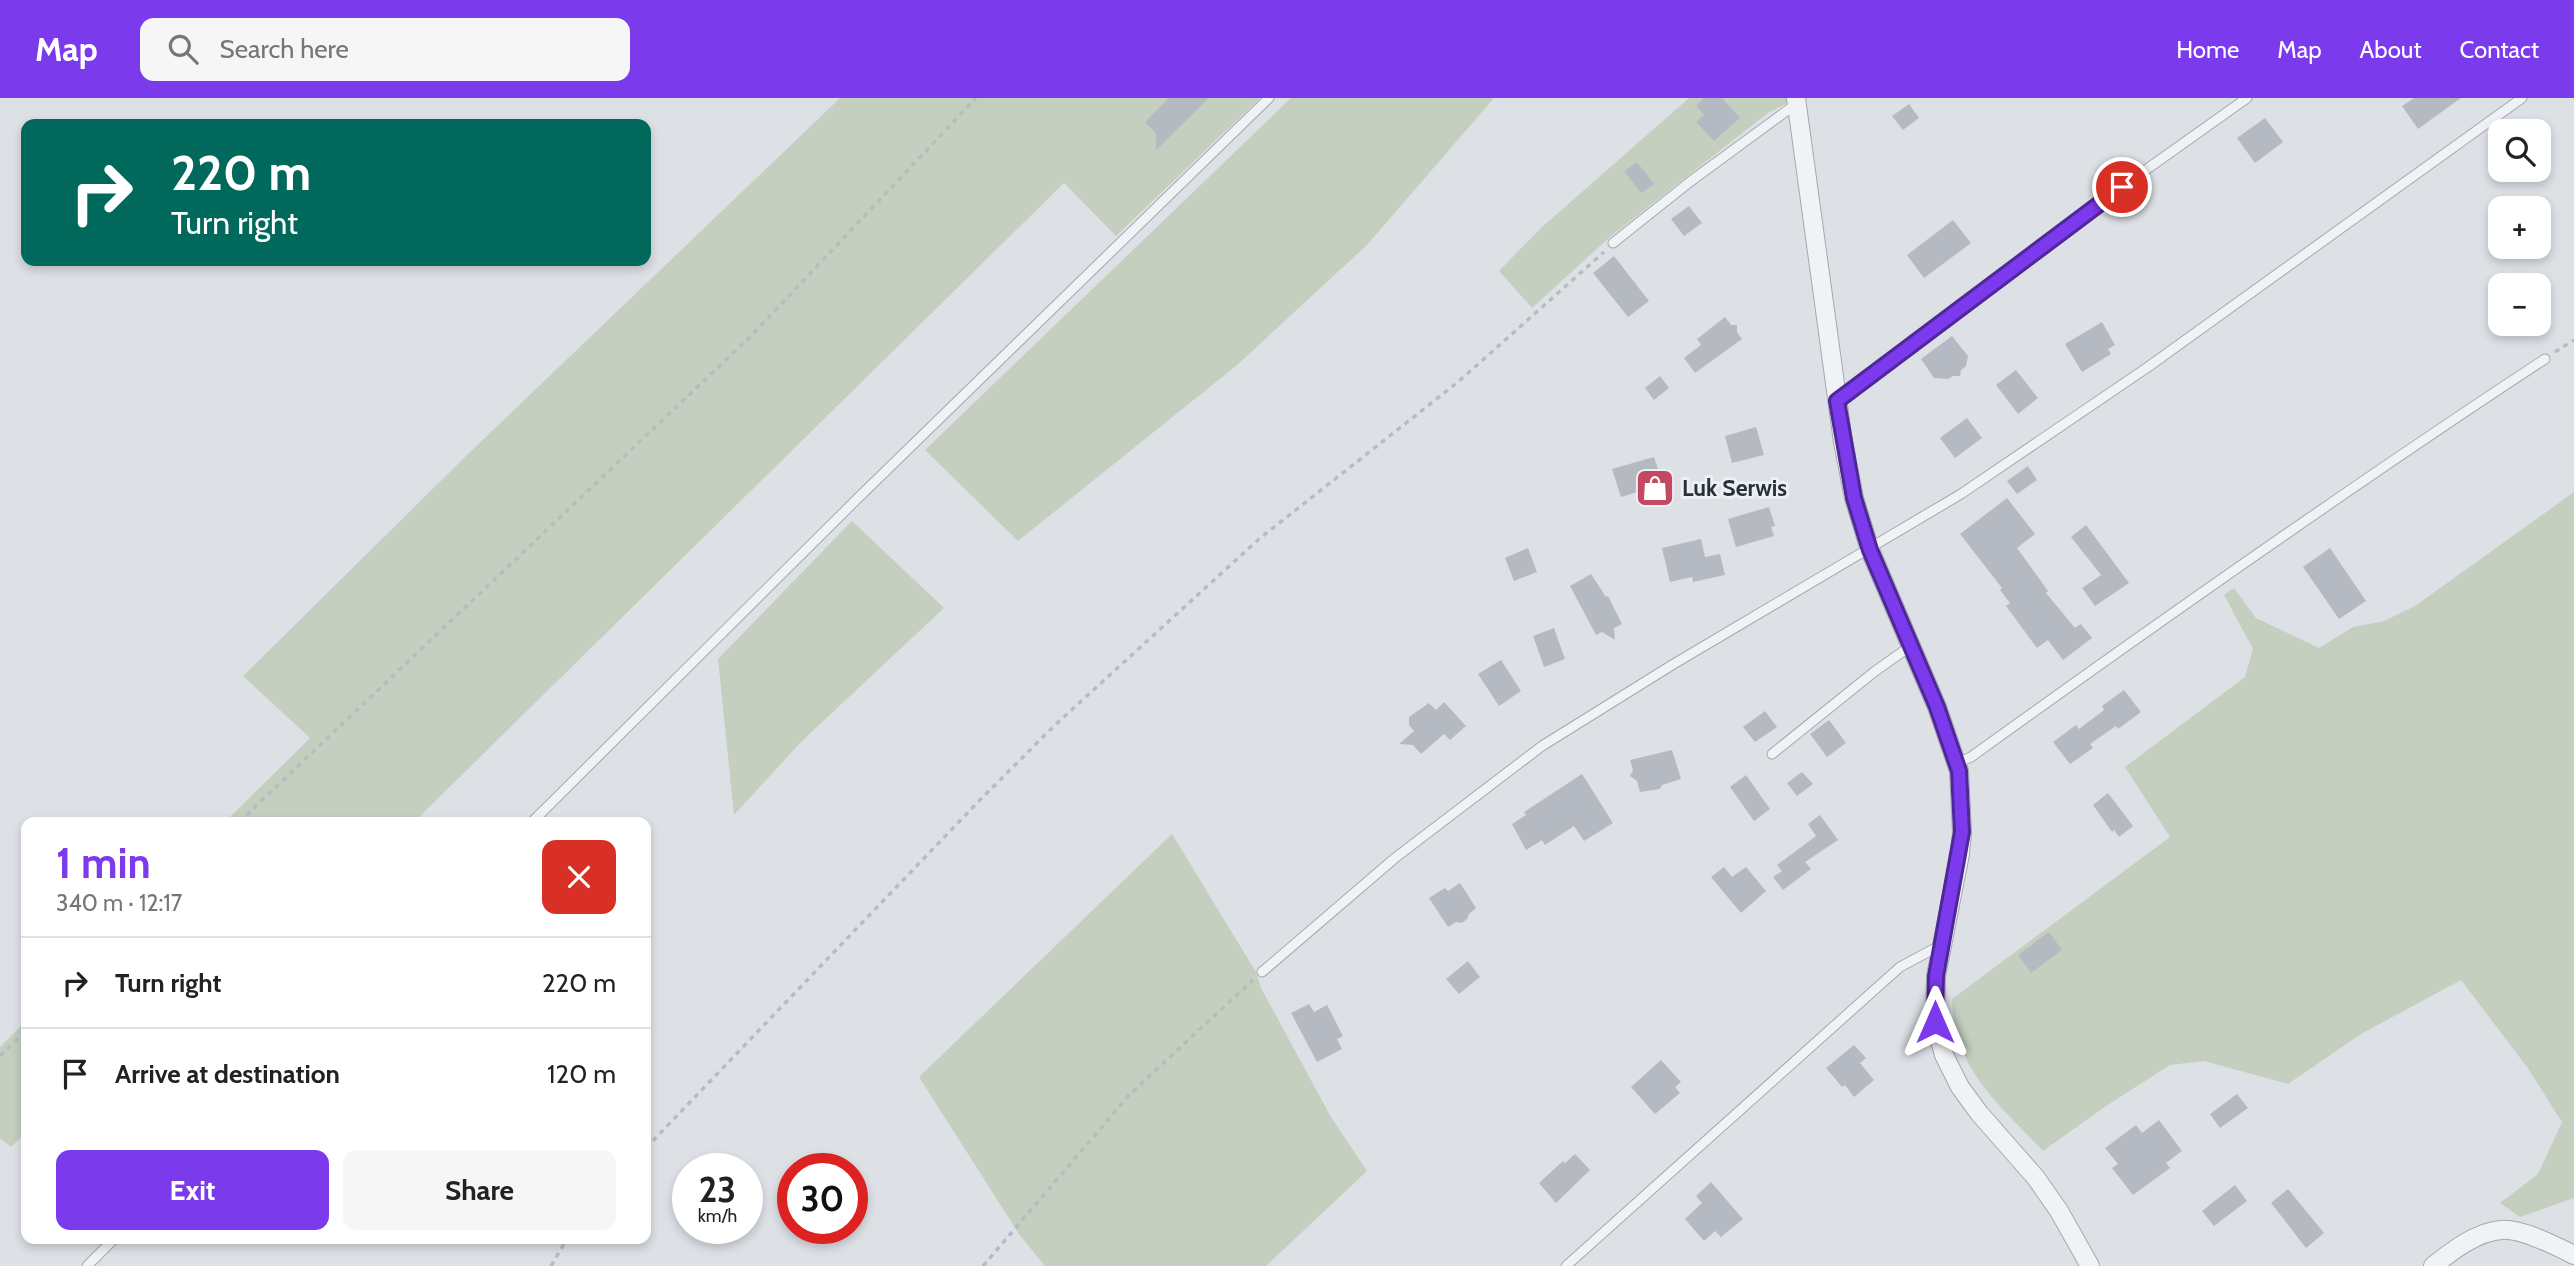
<!DOCTYPE html>
<html lang="en">
<head>
<meta charset="utf-8">
<style>
  body { margin:0; font-family:Cabin,sans-serif; background:#f6f6f6; color:#222; height:100vh; display:flex; flex-direction:column; font-size:26px; white-space:nowrap }
  * { box-sizing:border-box; margin:0 }
  p { font-size:23px; color:#767676 }
  .icon { flex:none; width:38px; height:38px; fill:none; stroke:currentColor; stroke-width:2; stroke-linecap:round; stroke-linejoin:round }
  .map { position:relative; flex:1; overflow:hidden }
  .details { position:absolute; left:21px; top:719px; width:630px; height:427px; display:flex; flex-direction:column; background:#fff; border-radius:14px; box-shadow:0 4px 10px #0003 }
  .details>* { flex:none }
  .hud { position:absolute; left:21px; top:21px; width:630px; height:147px; border-radius:14px; box-shadow:0 4px 10px #0003; background:#00695c; color:#fff; overflow:hidden }
  .buttons { position:absolute; left:2488px; top:21px; display:grid; gap:14px }
  .buttons a { display:grid; place-items:center; width:63px; height:63px; border-radius:14px; background:#fff; box-shadow:0 4px 10px #0003; font-size:35px }
  .speed { position:absolute; left:672px; top:1055px; display:flex; gap:14px; font-size:35px; font-weight:700; text-align:center }
  .speed>* { display:grid; place-content:center; width:91px; height:91px; border-radius:50%; background:#fff; box-shadow:0 4px 10px #0003; line-height:1 }
  .speed small { font-size:18px; font-weight:400 }
  .speed .limit { border:10px solid #d22; background:#fff; color:#111 }
  .pin { position:absolute; display:grid; place-items:center; width:60px; height:60px; color:#fff; margin:-30px; border:4px solid #fff; border-radius:50%; box-shadow:0 2px 7px #0007 }
  .me { position:absolute; width:77px; margin:-38px; rotate:0deg; stroke-linejoin:round; filter:drop-shadow(0 0 5px #0008) }
  .turn { display:flex; align-items:center; gap:24px; height:147px; padding:0 35px; font-size:32px }
  .turn .icon { width:91px; height:91px; stroke-width:2.5 }
  .turn b { display:block; font-size:49px; line-height:60px }
  .round { display:grid; place-items:center; flex:none; width:74px; height:74px; border-radius:14px; background:#f6f6f6 }
  .summary { display:flex; align-items:center; justify-content:space-between; height:119px; padding:0 35px }
  h1 { font-size:42px; font-weight:700; line-height:52px; color:#7c3aed }
  .cta { display:flex; gap:14px; margin-top:auto; padding:14px 35px }
  .cta a { flex:1; height:80px; border-radius:14px; background:#7c3aed; color:#fff; font-size:28px; font-weight:700; line-height:80px; text-align:center }
  .cta a+a { background:#f6f6f6; color:#222 }
  ul { padding:0; list-style:none }
  li { display:flex; align-items:center; gap:21px; height:91px; padding:0 35px; border-top:2px solid #e0e0e0 }
  li div { flex:1 }
  li b { display:block; font-size:26px }
  li em { font-style:normal }
  header { display:flex; align-items:center; gap:42px; box-sizing:border-box; height:98px; padding:0 35px; background:#7c3aed; color:#fff }
  header strong { font-size:33px }
  nav { display:flex; gap:38px; margin-inline-start:auto; font-size:24px }
  .search { width:490px; height:63px; background:#f6f6f6; display:flex; align-items:center; gap:18px; box-sizing:border-box; padding:0 24px; border-radius:14px; color:#767676; font-size:26px }
  .map>svg:first-child { display:block }
  .green { fill:#c4cfbf }
  .building { fill:#b5bac2 }
  .lines { fill:none; stroke-linecap:round; stroke-linejoin:round }
  .lane-casing { stroke:#a3a8b0; stroke-width:11 }
  .street-casing { stroke:#a3a8b0; stroke-width:20 }
  .path { stroke:#b8bcc1; stroke-width:3.5; stroke-dasharray:5 5; stroke-linecap:butt }
  .lane { stroke:#f0f2f5; stroke-width:9 }
  .street { stroke:#f0f2f5; stroke-width:18 }
  .route-casing { stroke:#51269a; stroke-width:18 }
  .route { stroke:#7c3aed; stroke-width:12 }
  .labels { text-anchor:middle; stroke-width:6; stroke-linejoin:round; paint-order:stroke }
  .poi-label { font-size:23px; font-weight:bold; fill:#28303c; stroke:#ecf0f4; text-anchor:start }
</style>
</head>
<body>
<header>
<strong>Map</strong>
<div class="search"><svg class="icon" aria-label="search" viewBox="0 0 24 24"><circle cx="10" cy="10" r="6"/><path d="M15 15l6 6"/></svg>Search here</div>
<nav><a>Home</a><a>Map</a><a>About</a><a>Contact</a></nav>
</header>
<div class="map">
<svg width="2574" height="1168" viewBox="0 0 2574 1168">
  <rect width="100%" height="100%" fill="#dde1e6"/>
  <path class="green" d="M 840,0 L 1260,0 L 1116,138 L 1064,85 L 414,724 L 225,724 L 310,640 L 243,578 L 467,357 Z
    M 1291,0 L 1494,0 L 1367,147 L 1236,268 L 1018,443 L 925,352 Z
    M 1689,0 L 1786,0 L 1787,5 L 1768,15 L 1611,138 L 1532,210 L 1499,173 L 1541,130 Z
    M 2574,394 L 2574,1100 L 2520,1119 L 2500,1105 L 2538,1076 L 2562,1024 L 2527,969 L 2461,882 L 2361,936 L 2288,986 L 2204,963 L 2170,967 L 2106,1008 L 2043,1053 C 1999,1006 1953,971 1952,901 L 2170,739 L 2125,669 L 2245,579 L 2253,551 L 2224,497 L 2234,490 L 2256,520 L 2319,550 L 2353,529 L 2384,523 L 2415,508 Z
    M 852,423 L 944,510 L 802,643 L 734,717 L 718,561 Z
    M 1172,736 L 1256,874 L 1261,890 L 1331,1019 L 1367,1073 L 1266,1168 L 1045,1168 L 1019,1136 L 919,979 Z
    M 26,923 L 26,1034 L 11,1049 L 0,1040 L 0,949 Z"/>
  <path class="building" d="M 1169,0 L 1209,0 L 1156,52 L 1156,35 L 1145,24 Z
    M 1704,0 L 1722,0 L 1740,20 L 1714,43 L 1696,24 L 1704,17 L 1696,8 Z
    M 2414,0 L 2461,0 L 2418,31 L 2402,8 Z
    M 1909,6 L 1919,20 L 1903,32 L 1892,18 Z
    M 2265,20 L 2283,44 L 2255,65 L 2237,40 Z
    M 1637,64 L 1654,86 L 1641,95 L 1624,73 Z
    M 1689,108 L 1702,125 L 1684,138 L 1671,121 Z
    M 1953,122 L 1971,145 L 1924,180 L 1907,157 Z
    M 1614,158 L 1649,203 L 1628,219 L 1593,175 Z
    M 1725,219 L 1731,227 L 1737,227 L 1737,234 L 1742,241 L 1695,275 L 1684,260 L 1701,247 L 1697,241 Z
    M 2102,224 L 2115,247 L 2108,251 L 2111,256 L 2082,274 L 2065,246 Z
    M 1952,238 L 1968,258 L 1966,268 L 1961,272 L 1960,278 L 1953,278 L 1948,281 L 1934,280 L 1921,261 Z
    M 2016,272 L 2038,300 L 2018,316 L 1996,287 Z
    M 1660,278 L 1669,290 L 1654,302 L 1645,290 Z
    M 1967,320 L 1982,340 L 1955,360 L 1940,340 Z
    M 1756,329 L 1764,357 L 1732,365 L 1725,338 Z
    M 1654,359 L 1663,386 L 1621,399 L 1612,371 Z
    M 2028,368 L 2037,382 L 2017,396 L 2007,383 Z
    M 2007,400 L 2035,436 L 2017,450 L 2048,493 L 2046,495 L 2075,530 L 2081,526 L 2092,540 L 2063,562 L 2048,542 L 2037,550 L 2006,508 L 2010,505 L 2000,492 L 2002,490 L 1960,436 Z
    M 1769,409 L 1775,428 L 1771,429 L 1774,438 L 1736,449 L 1728,421 Z
    M 2086,427 L 2129,485 L 2095,508 L 2082,490 L 2101,477 L 2071,439 Z
    M 1701,441 L 1705,459 L 1720,456 L 1725,477 L 1693,484 L 1692,479 L 1670,484 L 1662,450 Z
    M 1528,450 L 1537,474 L 1514,483 L 1505,460 Z
    M 2330,450 L 2366,503 L 2339,521 L 2303,469 Z
    M 1591,476 L 1606,499 L 1608,498 L 1622,526 L 1614,530 L 1615,542 L 1602,534 L 1596,537 L 1570,488 Z
    M 1554,530 L 1565,561 L 1544,569 L 1533,538 Z
    M 1501,562 L 1521,593 L 1499,608 L 1478,576 Z
    M 2124,592 L 2141,614 L 2118,631 L 2116,628 L 2090,646 L 2093,650 L 2070,666 L 2053,644 L 2076,627 L 2079,631 L 2104,612 L 2102,608 Z
    M 1444,604 L 1466,628 L 1450,642 L 1444,636 L 1421,656 L 1413,647 L 1399,646 L 1414,633 L 1409,627 L 1409,619 L 1429,605 L 1436,612 Z
    M 1765,613 L 1777,629 L 1755,644 L 1743,629 Z
    M 1829,622 L 1846,645 L 1827,659 L 1810,636 Z
    M 1672,652 L 1681,681 L 1662,687 L 1660,691 L 1640,694 L 1637,683 L 1630,678 L 1633,672 L 1630,662 Z
    M 1802,674 L 1813,686 L 1797,698 L 1787,685 Z
    M 1582,676 L 1613,725 L 1584,743 L 1574,728 L 1545,747 L 1542,742 L 1526,752 L 1512,726 L 1526,717 L 1524,714 Z
    M 1746,677 L 1770,711 L 1754,723 L 1730,689 Z
    M 2108,695 L 2133,728 L 2119,739 L 2114,732 L 2112,734 L 2093,707 Z
    M 1820,717 L 1838,742 L 1805,764 L 1811,771 L 1783,792 L 1773,779 L 1782,773 L 1777,767 L 1816,738 L 1808,726 Z
    M 1724,769 L 1732,779 L 1746,769 L 1766,793 L 1741,815 L 1711,779 Z
    M 1460,785 L 1476,810 L 1469,816 L 1467,821 L 1462,825 L 1456,824 L 1448,829 L 1429,800 L 1445,790 L 1448,793 Z
    M 2049,834 L 2062,852 L 2031,875 L 2018,857 Z
    M 1468,863 L 1480,879 L 1459,896 L 1446,881 Z
    M 1309,906 L 1314,914 L 1327,907 L 1343,938 L 1337,941 L 1342,951 L 1317,964 L 1291,915 Z
    M 1854,947 L 1866,960 L 1860,965 L 1874,982 L 1854,999 L 1845,987 L 1842,989 L 1826,970 Z
    M 1661,962 L 1681,984 L 1675,989 L 1680,995 L 1655,1016 L 1631,989 Z
    M 2237,996 L 2248,1010 L 2220,1030 L 2210,1016 Z
    M 2159,1022 L 2182,1053 L 2166,1065 L 2170,1070 L 2133,1097 L 2112,1070 L 2118,1066 L 2105,1050 L 2136,1027 L 2142,1035 Z
    M 1575,1056 L 1590,1072 L 1556,1105 L 1539,1085 L 1563,1063 L 1565,1065 Z
    M 1711,1084 L 1743,1121 L 1721,1139 L 1715,1133 L 1704,1143 L 1685,1121 L 1702,1105 L 1696,1098 Z
    M 2235,1087 L 2247,1103 L 2214,1128 L 2202,1113 Z
    M 2288,1091 L 2324,1135 L 2306,1150 L 2271,1105 Z"/>
  <g class="lines">
    <g class="lane-casing">
      <path id="lane" d="M 1613,145 L 1691,83 L 1796,6
        M 1838,302 L 2102,103 L 2247,0
        M 1772,656 L 1874,574 L 1912,547
        M 1957,665 L 1971,659 C 2160,523 2350,389 2545,261
        M 532,724 L 858,400 L 1269,0
        M 1262,874 L 1395,760 L 1542,648 L 1672,567 L 1961,396 L 2148,269 L 2522,0
        M 87,1168 L 114,1141
        M 1566,1168 L 1900,869 L 1941,847"/>
    </g>
    <g class="street-casing">
      <path id="street" d="M 1796,0 L 1843,344 L 1854,400 L 1870,452 L 1937,609 L 1959,673 L 1962,734 L 1960,756 L 1936,878 L 1935,924 L 1944,957 L 1960,989 L 1979,1015 L 2036,1080 L 2059,1113 L 2090,1168
        M 2433,1168 C 2452,1153 2476,1134 2501,1132 C 2521,1130 2556,1148 2574,1157"/>
    </g>
    <path class="path" d="M 2555,254 L 2574,242
      M 239,724 L 751,238 L 976,0
      M 0,958 L 26,932
      M 646,1050 L 978,704 L 1055,627 L 1259,441 L 1458,284 L 1604,154
      M 551,1168 L 567,1141
      M 983,1168 L 1130,996 L 1253,882"/>
    <use href="#lane" class="lane"/>
    <use href="#street" class="street"/>
  </g>
  <g class="lines">
    <g class="route-casing">
      <path id="route" d="M 1935,924 L 1936,878 L 1962,734 L 1959,673 L 1937,609 L 1870,452 L 1854,400 L 1837,303 L 2122,89"/>
    </g>
    <use href="#route" class="route"/>
  </g>
  <defs>
    <g id="shop-square" transform="scale(2.0125)"><rect x="-9" y="-9" width="18" height="18" rx="4" fill="#c44960" stroke="#ecf0f4"/><path d="M-5-2.5h2.3a2.7 3.5 0 0 1 5.4 0H5L5.5 6h-11ZM-1.5-2.5h3a1.5 2.3 0 0 0-3 0Z" fill="#fff"/></g>
  </defs>
  <g fill-rule="evenodd">
    <use href="#shop-square" x="1655" y="390"/>
  </g>
  <g class="labels">
    <g class="poi-label">
      <text x="1682" y="398">Luk Serwis</text>
    </g>
  </g>
</svg>
<div class="buttons">
<a><svg class="icon" aria-label="search" viewBox="0 0 24 24"><circle cx="10" cy="10" r="6"/><path d="M15 15l6 6"/></svg></a>
<a>+</a>
<a>−</a>
</div>
<div class="speed"><div>23<small>km/h</small></div><div class="limit">30</div></div>
<div class="pin" style="left:2122px;top:89px;background:#d93025"><svg class="icon" aria-label="arrive" viewBox="0 0 24 24"><path d="M6 21V4h12l-3 4 3 4H6"/></svg></div>
<svg class="me" style="left:1935px;top:924px" viewBox="-20 -20 40 40"><path d="M0-17L14 15 0 8-14 15z" fill="#7c3aed" stroke="#fff" stroke-width="4"/></svg>
<div class="hud">
<div class="turn"><svg class="icon" aria-label="right" viewBox="0 0 24 24"><path d="M7 20v-9h11M14 6l5 5-5 5"/></svg><div><b>220 m</b>Turn right</div></div>
</div>
<section class="details">
<div class="summary"><div><h1>1 min</h1><p>340 m · 12:17</p></div><a class="round" style="background:#d93025;color:#fff"><svg class="icon" aria-label="close" viewBox="0 0 24 24"><path d="M6 6l12 12M18 6L6 18"/></svg></a></div>
<ul>
<li><svg class="icon" aria-label="right" viewBox="0 0 24 24"><path d="M7 20v-9h11M14 6l5 5-5 5"/></svg><div><b>Turn right</b></div><em>220 m</em></li>
<li><svg class="icon" aria-label="arrive" viewBox="0 0 24 24"><path d="M6 21V4h12l-3 4 3 4H6"/></svg><div><b>Arrive at destination</b></div><em>120 m</em></li>
</ul>
<div class="cta"><a>Exit</a><a>Share</a></div>
</section>
</div>
</body>
</html>
